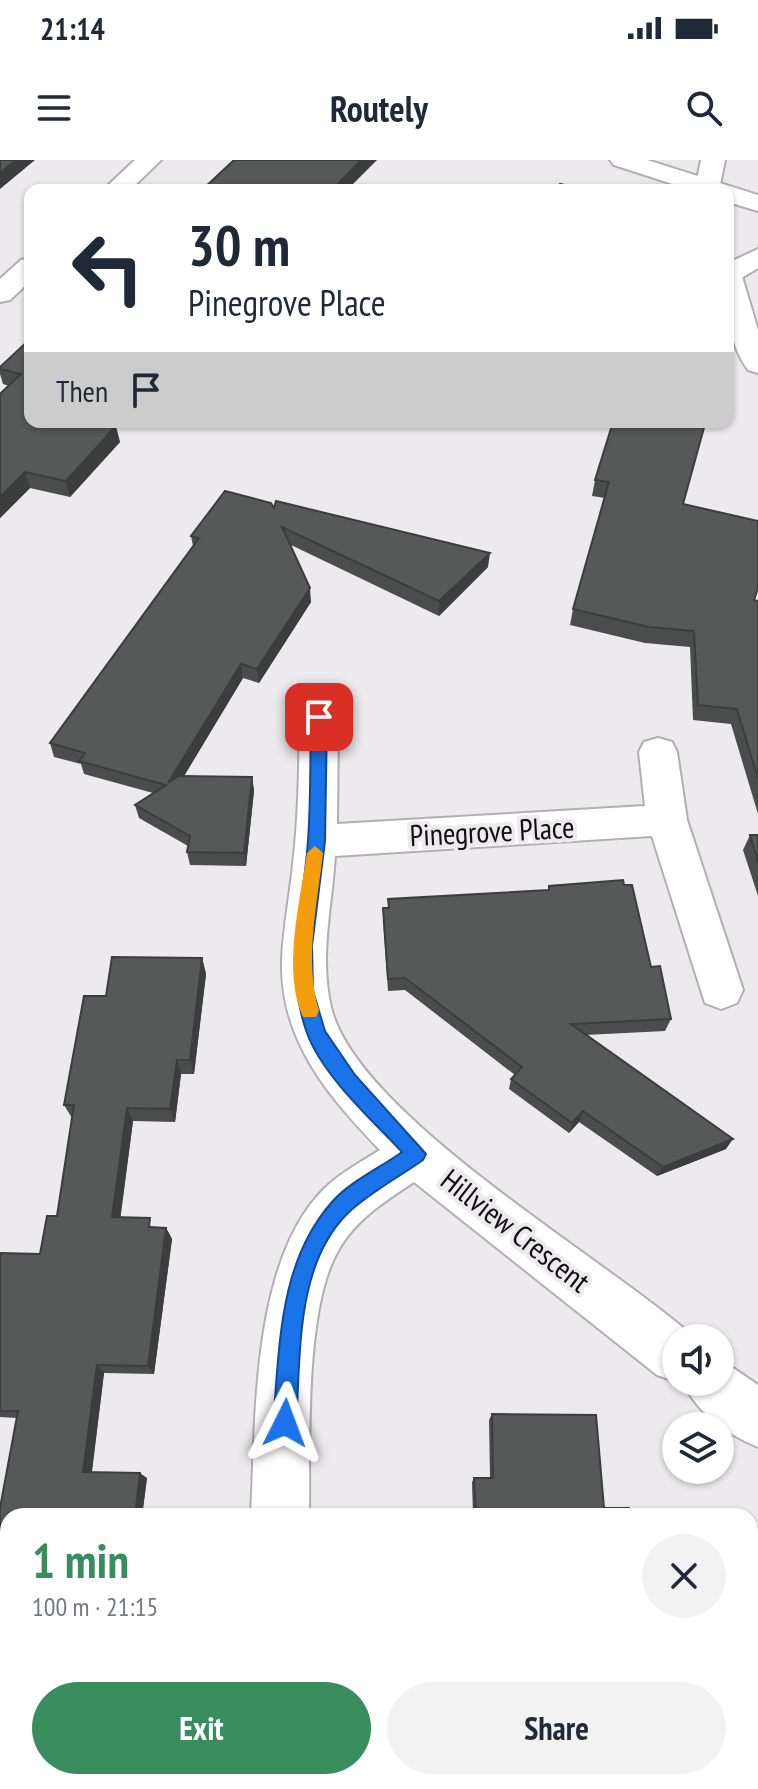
<!DOCTYPE html>
<html lang="en">
<head>
<meta charset="utf-8">
<style>
  body { margin:0; font-family:"PT Sans Narrow",sans-serif; background:#f2f2f3; color:#1f2937; height:100vh; display:flex; flex-direction:column; font-size:30px; white-space:nowrap }
  * { box-sizing:border-box; margin:0 }
  p { font-size:26px; color:#747a83 }
  .icon { flex:none; width:44px; height:44px; fill:none; stroke:currentColor; stroke-width:2; stroke-linecap:round; stroke-linejoin:round }
  .map { position:relative; flex:1; overflow:hidden }
  .drawer { position:absolute; left:0px; top:1348px; width:758px; height:282px; display:flex; flex-direction:column; background:#fff; border-radius:24px 24px 0 0; box-shadow:0 2px 6px #0004 }
  .drawer>* { flex:none }
  .hud { position:absolute; left:24px; top:24px; width:710px; height:244px; border-radius:16px; box-shadow:0 2px 6px #0004; background:#fff; color:#1f2937; overflow:hidden }
  .controls { position:absolute; left:662px; top:1164px; display:grid; gap:16px }
  .controls a { display:grid; place-items:center; width:72px; height:72px; border-radius:50%; background:#fff; box-shadow:0 2px 6px #0004; font-size:40px }
  .pin { position:absolute; display:grid; place-items:center; width:68px; height:68px; color:#fff; margin:-34px; border-radius:16px; box-shadow:0 4px 12px #0006 }
  .me { position:absolute; width:88px; margin:-44px; rotate:3deg; stroke-linejoin:round; filter:drop-shadow(0 0 6px #0008) }
  .turn { display:flex; align-items:center; gap:28px; height:168px; padding:0 32px; font-size:36px }
  .turn .icon { width:104px; height:104px; stroke-width:2.5 }
  .turn b { display:block; font-size:56px; line-height:68px }
  .then { display:flex; align-items:center; height:76px; padding:0 32px; background:#0003; gap:16px; font-size:30px }
  .round { display:grid; place-items:center; flex:none; width:84px; height:84px; border-radius:42px; background:#f2f2f3 }
  .overview { display:flex; align-items:center; justify-content:space-between; height:136px; padding:0 32px }
  h1 { font-size:48px; font-weight:800; line-height:60px; color:#398c5d }
  .button { display:flex; gap:16px; margin-top:auto; padding:16px 32px }
  .button a { flex:1; height:92px; border-radius:48px; background:#398c5d; color:#fff; font-size:32px; font-weight:800; line-height:92px; text-align:center }
  .button a+a { background:#f2f2f3; color:#1f2937 }
  .status { display:flex; justify-content:space-between; align-items:center; height:56px; padding:0 40px; background:#fff; direction:ltr }
  .status svg { height:22px; fill:currentColor }
  header { display:flex; justify-content:space-between; align-items:center; height:104px; padding:0 32px; background:#fff; font-size:36px; font-weight:800 }
  .map>svg:first-child { display:block }
  .lines { fill:none; stroke-linecap:round; stroke-linejoin:round }
  .minor-casing { stroke:#b1afb2; stroke-width:4 }
  .tertiary-casing { stroke:#b1afb2; stroke-width:4 }
  .minor { fill:#fff; fill-rule:evenodd }
  .tertiary { fill:#fff; fill-rule:evenodd }
  .wall { fill:#4a4d4b }
  .shaded-wall { fill:#3c3e3d }
  .building { fill:#565957; stroke:#3c3e3d; stroke-width:2 }
  .route { fill:#1a73e8; stroke:#114b97; stroke-width:2 }
  .slow { fill:#f59e0b }
  .labels { text-anchor:middle; stroke-width:8; stroke-linejoin:round; paint-order:stroke }
  .street-label { font-size:30px; fill:#100f10; stroke:#eceaed }
</style>
</head>
<body>
<div class="status"><b>21:14</b><svg viewBox="0 0 49 12"><path d="M0 12V9h3v3zM5 12V6h3v6zM10 12V3h3v9zM15 12V0h3v12zM26 1h20v11H26zM47 4h2v5h-2z"/></svg></div>
<header><svg class="icon" aria-label="menu" viewBox="0 0 24 24"><path d="M4 6h16M4 12h16M4 18h16"/></svg>Routely<svg class="icon" aria-label="search" viewBox="0 0 24 24"><circle cx="10" cy="10" r="6"/><path d="M15 15l6 6"/></svg></header>
<div class="map">
<svg width="758" height="1629" viewBox="0 0 758 1629">
  <rect width="100%" height="100%" fill="#eceaed"/>
  <g class="lines">
    <g class="minor-casing">
      <path id="minor" d="M 135,0 L 161,0 L 130,30 L 103,30 Z
        M 701,0 L 725,0 L 719,30 L 695,30 Z
        M 30,98 L 30,121 L 10,140 L 0,142 L 0,119 L 21,100 Z
        M 728,105 L 737,107 L 741,113 L 758,170 L 758,213 L 748,210 C 725,178 728,142 728,105 Z
        M 319,543 L 332,547 L 338,557 L 337,664 L 645,646 L 639,592 L 644,582 L 658,578 L 672,582 L 677,592 L 687,660 L 743,830 L 737,843 L 721,849 L 705,843 L 652,676 L 335,696 C 332,746 319,797 331,847 C 356,955 609,1101 695,1178 L 676,1178 L 678,1222 L 657,1215 L 414,1022 C 385,1041 355,1060 338,1091 C 304,1149 310,1287 309,1356 L 251,1356 C 256,1260 251,1100 325,1028 C 340,1013 361,1002 380,990 C 328,936 280,880 282,801 C 283,768 290,736 293,704 C 299,655 299,606 300,557 L 306,547 Z
        M 720,1199 L 758,1225 L 758,1287 C 728,1275 696,1252 683,1222 L 720,1222 Z
        M 234,1622 L 298,1622 L 297,1629 L 233,1629 Z"/>
    </g>
    <g class="tertiary-casing">
      <path id="tertiary" d="M 610,0 L 647,0 L 758,35 L 758,51 L 728,42 L 728,30 L 691,30 L 614,5 Z
        M 758,89 L 758,108 L 738,120 L 728,122 L 728,103 Z"/>
    </g>
    <use href="#minor" class="minor"/>
    <use href="#tertiary" class="tertiary"/>
  </g>
  <path class="wall" d="M 30,179 L 30,262 L 109,264 L 120,282 L 70,337 L 30,328 L 0,358 L 9,226 L 3,224 L 0,214 L 0,207 Z
    M 613,262 L 683,344 L 754,440 L 758,441 L 758,654 L 731,564 L 693,560 L 690,487 L 645,483 L 570,465 L 573,449 L 605,338 L 592,336 L 595,320 Z
    M 274,348 L 488,407 L 439,456 L 291,385 L 311,442 L 259,523 L 243,518 L 184,616 L 252,617 L 254,631 L 246,706 L 190,705 L 187,692 L 188,686 L 139,658 L 135,645 L 153,633 L 84,614 L 81,604 L 54,597 L 50,583 L 193,386 L 191,376 Z
    M 750,675 L 758,675 L 758,736 L 743,690 Z
    M 549,726 L 651,807 L 671,859 L 665,871 L 585,875 L 726,989 L 657,1016 L 579,962 L 569,973 L 509,929 L 511,919 L 515,915 L 405,830 L 388,831 L 383,760 L 383,748 L 388,748 L 388,739 L 548,730 Z
    M 202,798 L 206,814 L 194,914 L 181,914 L 175,962 L 133,961 L 120,1058 L 154,1067 L 166,1068 L 172,1079 L 154,1214 L 104,1213 L 92,1312 L 147,1318 L 142,1356 L 17,1258 L 0,1257 L 0,1096 L 40,1094 L 57,1056 L 72,958 L 64,945 L 106,836 Z
    M 492,1254 L 604,1348 L 630,1356 L 473,1356 L 472,1322 L 474,1318 L 490,1318 L 489,1260 Z
    M 679,1622 L 750,1622 L 758,1629 L 507,1629 L 507,1624 L 680,1629 Z"/>
  <path class="shaded-wall" d="M 16,0 L 35,0 L 0,29 L 0,13 Z
    M 361,0 L 377,0 L 347,30 L 332,30 Z
    M 105,262 L 109,262 L 111,272 L 116,266 L 120,282 L 70,337 L 66,321 Z
    M 25,312 L 30,328 L 0,358 L 0,337 Z
    M 490,393 L 488,407 L 439,456 L 439,441 Z
    M 310,428 L 311,442 L 259,523 L 257,509 Z
    M 241,504 L 243,518 L 172,636 L 168,623 Z
    M 252,617 L 254,631 L 246,706 L 244,693 Z
    M 202,798 L 206,814 L 194,914 L 190,900 Z
    M 177,900 L 181,914 L 175,962 L 170,949 Z
    M 127,948 L 133,961 L 119,1069 L 112,1057 Z
    M 583,951 L 579,962 L 569,973 L 572,963 Z
    M 733,979 L 726,989 L 657,1016 L 663,1007 Z
    M 166,1068 L 172,1079 L 154,1214 L 148,1206 Z
    M 97,1205 L 104,1213 L 91,1317 L 83,1312 Z
    M 140,1313 L 147,1318 L 142,1356 L 135,1356 Z"/>
  <path class="building" d="M 0,0 L 16,0 L 0,13 Z
    M 234,0 L 361,0 L 332,30 L 202,30 Z
    M 560,24 L 588,30 L 555,30 Z
    M 30,179 L 30,262 L 105,262 L 104,263 L 116,266 L 66,321 L 25,312 L 0,337 L 0,234 L 21,214 L 0,209 L 0,207 Z
    M 613,262 L 695,262 L 705,264 L 683,344 L 758,361 L 758,428 L 754,440 L 758,441 L 758,619 L 737,549 L 698,545 L 694,471 L 649,467 L 573,449 L 609,322 L 595,320 Z
    M 225,331 L 271,343 L 274,348 L 276,341 L 490,393 L 439,441 L 282,367 L 310,428 L 257,509 L 241,504 L 168,623 L 179,616 L 252,617 L 244,693 L 187,692 L 190,676 L 135,645 L 166,625 L 79,601 L 85,593 L 50,583 L 199,378 L 191,376 Z
    M 750,675 L 758,675 L 758,702 Z
    M 623,720 L 624,725 L 632,725 L 651,807 L 660,806 L 671,859 L 571,864 L 733,979 L 663,1007 L 583,951 L 572,963 L 511,919 L 522,907 L 405,818 L 388,819 L 383,748 L 389,748 L 388,739 L 549,730 L 549,726 Z
    M 112,797 L 202,798 L 190,900 L 177,900 L 170,949 L 127,948 L 112,1057 L 150,1058 L 149,1067 L 166,1068 L 148,1206 L 97,1205 L 83,1312 L 140,1313 L 135,1356 L 8,1356 L 8,1530 L 0,1530 L 0,1348 L 18,1251 L 0,1251 L 0,1096 L 1,1093 L 40,1094 L 47,1056 L 57,1056 L 74,945 L 64,945 L 84,836 L 106,836 Z
    M 492,1254 L 596,1255 L 604,1348 L 629,1348 L 630,1356 L 476,1356 L 474,1318 L 493,1318 Z
    M 750,1477 L 753,1477 L 758,1500 L 758,1629 L 689,1629 L 688,1622 L 750,1622 Z
    M 511,1628 L 555,1629 L 511,1629 Z"/>
  <path class="route" d="M 319,552 L 327,557 L 325,681 L 312,786 L 313,831 L 325,871 L 355,915 L 426,994 L 423,1000 C 399,1017 369,1033 348,1053 C 295,1105 301,1195 296,1263 L 293,1271 L 285,1275 L 277,1271 L 273,1263 C 280,1187 278,1103 332,1042 C 349,1022 380,1008 402,992 C 372,960 322,915 307,873 C 283,808 304,746 308,680 C 311,639 310,598 311,557 Z"/>
  <path class="slow" d="M 315,686 L 323,693 C 317,745 304,800 319,851 L 316,857 L 303,857 C 282,812 300,741 307,693 Z"/>
  <g class="labels">
    <g class="street-label">
      <text transform="translate(492 672) rotate(-3)" y="10">Pinegrove Place</text>
      <text transform="translate(515 1071) rotate(38)" y="10">Hillview Crescent</text>
    </g>
  </g>
</svg>
<div class="controls">
<a><svg class="icon" aria-label="sound" viewBox="0 0 24 24"><path d="M4 9h4l5-4v14l-5-4H4zM17 9q2 3 0 6"/></svg></a>
<a><svg class="icon" aria-label="layers" viewBox="0 0 24 24"><path d="M12 4l9 5-9 5-9-5zM3 14l9 5 9-5"/></svg></a>
</div>
<div class="pin" style="left:319px;top:557px;background:#d93025"><svg class="icon" aria-label="arrive" viewBox="0 0 24 24"><path d="M6 21V4h12l-3 4 3 4H6"/></svg></div>
<svg class="me" style="left:285px;top:1263px" viewBox="-20 -20 40 40"><path d="M0-17L14 15 0 8-14 15z" fill="#1a73e8" stroke="#fff" stroke-width="4"/></svg>
<div class="hud">
<div class="turn"><svg class="icon" aria-label="left" viewBox="0 0 24 24"><path d="M17 20v-9H6M10 6l-5 5 5 5"/></svg><div><b>30 m</b>Pinegrove Place</div></div>
<div class="then">Then<svg class="icon" aria-label="arrive" viewBox="0 0 24 24"><path d="M6 21V4h12l-3 4 3 4H6"/></svg></div>
</div>
<section class="drawer">
<div class="overview"><div><h1>1 min</h1><p>100 m · 21:15</p></div><a class="round"><svg class="icon" aria-label="close" viewBox="0 0 24 24"><path d="M6 6l12 12M18 6L6 18"/></svg></a></div>
<div class="button"><a>Exit</a><a>Share</a></div>
</section>
</div>
</body>
</html>
